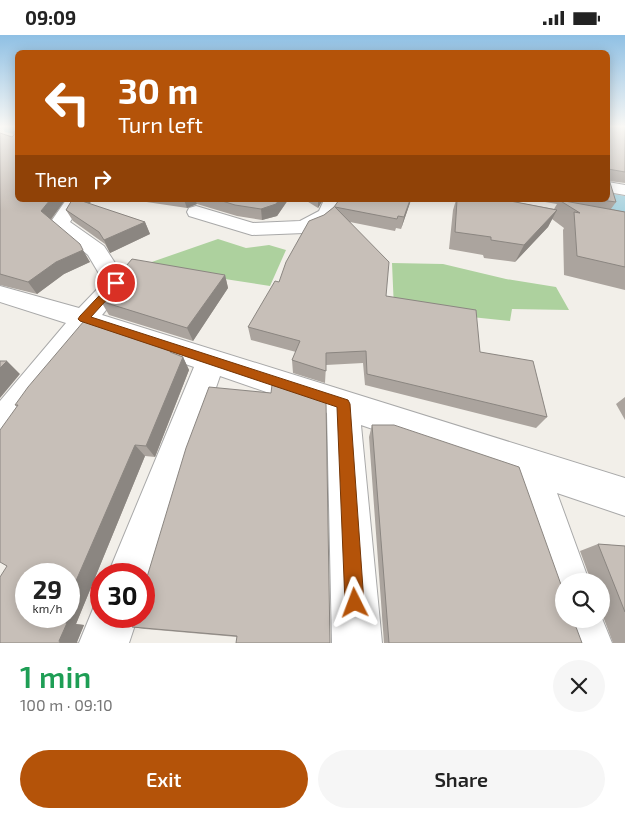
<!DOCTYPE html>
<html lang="en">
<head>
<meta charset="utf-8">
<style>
  body { margin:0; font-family:"Exo 2",sans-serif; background:#f6f6f6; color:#222; height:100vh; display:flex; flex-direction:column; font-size:19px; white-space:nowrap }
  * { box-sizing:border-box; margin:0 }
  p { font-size:16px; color:#767676 }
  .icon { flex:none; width:28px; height:28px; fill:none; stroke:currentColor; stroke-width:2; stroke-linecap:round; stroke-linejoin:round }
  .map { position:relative; height:608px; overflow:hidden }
  .drawer { display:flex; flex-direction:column; background:#fff; flex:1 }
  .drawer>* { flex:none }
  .hud { position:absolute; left:15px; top:15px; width:595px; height:152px; border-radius:8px; box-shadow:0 2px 12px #0003; background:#b45309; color:#fff; overflow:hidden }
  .buttons { position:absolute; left:555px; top:538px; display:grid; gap:10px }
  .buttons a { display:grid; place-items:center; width:55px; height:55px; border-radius:50%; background:#fff; box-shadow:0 2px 12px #0003; font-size:25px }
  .speed { position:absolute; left:15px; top:528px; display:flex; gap:10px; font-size:25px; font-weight:700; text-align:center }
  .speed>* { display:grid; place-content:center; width:65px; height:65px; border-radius:50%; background:#fff; box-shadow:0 2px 12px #0003; line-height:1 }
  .speed small { font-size:12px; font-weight:400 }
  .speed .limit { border:8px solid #d22; background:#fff; color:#111 }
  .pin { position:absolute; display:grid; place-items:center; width:42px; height:42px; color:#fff; margin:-21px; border:2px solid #fff; border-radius:50%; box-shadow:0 1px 5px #0007 }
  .me { position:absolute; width:55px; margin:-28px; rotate:357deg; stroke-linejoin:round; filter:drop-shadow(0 0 4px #0008) }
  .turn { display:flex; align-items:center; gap:18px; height:105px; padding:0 20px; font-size:22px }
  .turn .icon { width:65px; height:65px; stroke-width:2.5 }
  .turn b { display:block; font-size:35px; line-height:42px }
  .then { display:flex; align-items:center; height:48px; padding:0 20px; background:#0003; gap:10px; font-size:19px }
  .round { display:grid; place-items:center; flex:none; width:52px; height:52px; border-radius:26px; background:#f6f6f6 }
  .overview { display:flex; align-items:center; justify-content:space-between; height:85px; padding:0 20px }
  h1 { font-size:30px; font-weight:600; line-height:38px; color:#1e9e55 }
  .button { display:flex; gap:10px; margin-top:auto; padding:10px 20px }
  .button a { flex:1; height:58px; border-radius:30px; background:#b45309; color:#fff; font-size:20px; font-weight:600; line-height:58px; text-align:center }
  .button a+a { background:#f6f6f6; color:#222 }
  .status { display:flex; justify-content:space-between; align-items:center; height:35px; padding:0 25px; background:#fff; direction:ltr }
  .status svg { height:14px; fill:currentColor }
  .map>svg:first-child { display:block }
  .forest { fill:#add19e }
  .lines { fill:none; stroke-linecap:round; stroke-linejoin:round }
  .river { fill:#aad3df; fill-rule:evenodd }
  .minor-casing { stroke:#a9a9a9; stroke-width:2 }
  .minor { fill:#fff; fill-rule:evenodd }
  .wall { fill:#aba49e }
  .shaded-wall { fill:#8b8681 }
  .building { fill:#c7bfb8; stroke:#8b8681 }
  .route { fill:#b45309; stroke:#753606 }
</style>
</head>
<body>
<div class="status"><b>09:09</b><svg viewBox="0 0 49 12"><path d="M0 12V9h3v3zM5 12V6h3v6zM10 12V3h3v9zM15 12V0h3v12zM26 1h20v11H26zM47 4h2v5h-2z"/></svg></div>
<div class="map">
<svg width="625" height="608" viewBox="0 0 625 608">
  <rect width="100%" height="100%" fill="#f2efe9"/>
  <path class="forest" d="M 218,204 L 246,213 L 269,210 L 286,215 L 270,251 L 179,237 L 146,229 Z
    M 392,228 L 443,229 L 506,244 L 556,252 L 569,275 L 512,274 L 510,286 L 394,274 Z"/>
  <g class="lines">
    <path class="river" d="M 1,91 L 18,91 L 18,100 L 5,97 Z
      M 608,158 L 625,161 L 625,185 L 566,173 L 560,165 L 608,165 Z"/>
    <g class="minor-casing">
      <path id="minor" d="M 608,147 L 625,150 L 625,160 L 608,157 Z
        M 66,165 L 84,165 L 70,187 L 104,211 L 128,248 L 102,280 L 625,443 L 625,481 L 557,458 L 589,546 L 564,546 L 564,584 L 601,584 L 601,581 L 612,608 L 562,608 L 555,584 L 563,567 L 551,562 L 545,546 L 515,443 L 361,390 L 382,608 L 332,608 L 327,378 L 220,341 L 146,555 L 144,555 L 144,539 L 108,539 L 194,332 L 89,296 L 12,402 L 0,406 L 0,366 L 66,288 L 0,267 L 0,251 L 79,273 L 104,247 L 88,220 L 50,188 Z
        M 324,165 L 342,165 C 334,184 324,193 304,198 L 252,200 L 189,181 L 187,177 L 189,173 L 196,171 L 253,188 L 300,186 L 319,176 Z
        M 101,563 L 101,581 L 138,581 L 129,608 L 79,608 L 97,564 Z"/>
    </g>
    <use href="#minor" class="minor"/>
  </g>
  <path class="wall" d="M 608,91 L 625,91 L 625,148 L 609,146 L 616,167 L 611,174 L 625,177 L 625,255 L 564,240 L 563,195 L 564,193 L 552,184 L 548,192 L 515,227 L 484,223 L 483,220 L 449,214 L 453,175 L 456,165 L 505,165 L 554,174 L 557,169 L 533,165 L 608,165 Z
    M 0,98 L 65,165 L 51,185 L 90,227 L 64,239 L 37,259 L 0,250 Z
    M 72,165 L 91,165 L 90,169 L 145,187 L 150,199 L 110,218 L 105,209 L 73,186 L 66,175 Z
    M 133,165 L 288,165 L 277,181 L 262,185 L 237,181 L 197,169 L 187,173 Z
    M 305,165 L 323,165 L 318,173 Z
    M 339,165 L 411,165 L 401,194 L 396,193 L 395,196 L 350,187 L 386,261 L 480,317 L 547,382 L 536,393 L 365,350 L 363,328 L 326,330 L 325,348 L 293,338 L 292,325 L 296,317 L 251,305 L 248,292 L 279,247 L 324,180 L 334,172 Z
    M 225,240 L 228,253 L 193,306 L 109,280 L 99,263 Z
    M 173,318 L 183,322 L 189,335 L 155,422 L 145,421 L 76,589 L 84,590 L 77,607 L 7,531 L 2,528 L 17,372 L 15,370 Z
    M 625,362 L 625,385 L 616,369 Z
    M 372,390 L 582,608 L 384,608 L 369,402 Z
    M 598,509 L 625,511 L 625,608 L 613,608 L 601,576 L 601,546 L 591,546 L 580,516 Z
    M 132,592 L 330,608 L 237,602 L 145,594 Z"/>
  <path class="shaded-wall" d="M 50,165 L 65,165 L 48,188 L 41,176 Z
    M 82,165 L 91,165 L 87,178 L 82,166 Z
    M 184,165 L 195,165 L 197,169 L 187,173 Z
    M 279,165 L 288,165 L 277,181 L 262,185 L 261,174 Z
    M 318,165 L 323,165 L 318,173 Z
    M 410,165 L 411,165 L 401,194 L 404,182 Z
    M 557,175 L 548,192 L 515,227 L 524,210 Z
    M 145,187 L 150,199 L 110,218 L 104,205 Z
    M 83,215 L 90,227 L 64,239 L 37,259 L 28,247 L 56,227 Z
    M 225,240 L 228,253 L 193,306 L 187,293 Z
    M 183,322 L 189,335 L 155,422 L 146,411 Z
    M 7,326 L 20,339 L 0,363 L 0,333 Z
    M 135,410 L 145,421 L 76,589 L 84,590 L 77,607 L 78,608 L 60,608 L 59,606 L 58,587 L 60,581 L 69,581 L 69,562 Z"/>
  <path class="building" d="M 608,91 L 625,91 L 625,137 L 608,134 Z
    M 14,96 L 18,97 L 18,165 L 50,165 L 41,176 L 80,209 L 83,215 L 56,227 L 28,247 L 0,239 L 0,98 L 12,102 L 14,100 Z
    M 608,141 L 616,167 L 601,165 L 608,165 Z
    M 72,165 L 82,165 L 82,166 L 145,187 L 104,205 L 99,197 L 66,175 Z
    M 219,165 L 279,165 L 276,169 L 261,174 L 235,170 Z
    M 339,165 L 410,165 L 404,182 L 398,181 L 397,184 L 335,172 L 389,227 L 386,261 L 476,275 L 480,317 L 533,326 L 547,382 L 367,339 L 366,316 L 326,318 L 326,336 L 292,325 L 300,306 L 248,292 L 275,246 L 279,247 L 286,227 L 309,186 L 324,180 L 334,172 Z
    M 457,165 L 505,165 L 557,175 L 524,210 L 491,205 L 491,202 L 455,197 Z
    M 559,165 L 625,177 L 625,232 L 577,221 L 574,177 L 580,178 Z
    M 132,224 L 225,240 L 187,293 L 100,266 L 102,264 L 99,263 Z
    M 84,286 L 172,315 L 170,317 L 183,322 L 146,411 L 135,410 L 69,562 L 69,539 L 26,539 L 26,581 L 60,581 L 58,587 L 67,588 L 59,606 L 60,608 L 0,608 L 0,542 L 7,531 L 0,527 L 0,395 L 18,370 L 15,370 L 28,352 Z
    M 0,326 L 7,326 L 0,333 Z
    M 272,350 L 326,367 L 330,608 L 236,608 L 237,601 L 132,592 L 135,581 L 144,581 L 144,552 L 186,413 L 209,352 L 271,358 Z
    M 372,390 L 394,390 L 519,432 L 564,558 L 564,584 L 573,584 L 582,608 L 389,608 Z
    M 598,509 L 625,511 L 625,577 Z"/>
  <linearGradient id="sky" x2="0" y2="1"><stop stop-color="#8fc0e4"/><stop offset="0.52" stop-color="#f9f8f5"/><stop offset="1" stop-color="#f9f8f5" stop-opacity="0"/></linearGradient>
  <rect width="625" height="176" fill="url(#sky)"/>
  <path class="route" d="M 116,245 L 120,246 L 120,250 L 91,282 L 348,365 L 350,369 L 364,568 L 362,575 L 355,578 L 348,575 L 345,568 L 337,372 L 80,286 L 78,284 L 80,281 L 113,246 Z"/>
</svg>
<div class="buttons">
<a><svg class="icon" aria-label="search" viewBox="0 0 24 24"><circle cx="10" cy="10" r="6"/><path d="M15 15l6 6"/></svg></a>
</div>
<div class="speed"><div>29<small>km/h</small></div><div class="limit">30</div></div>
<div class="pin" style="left:116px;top:248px;background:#d93025"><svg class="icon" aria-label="arrive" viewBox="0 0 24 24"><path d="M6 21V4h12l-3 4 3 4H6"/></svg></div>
<svg class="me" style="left:355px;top:568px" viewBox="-20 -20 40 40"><path d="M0-17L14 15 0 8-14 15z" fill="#b45309" stroke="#fff" stroke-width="4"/></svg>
<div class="hud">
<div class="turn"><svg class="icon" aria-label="left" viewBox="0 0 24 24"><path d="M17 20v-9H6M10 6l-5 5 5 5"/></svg><div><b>30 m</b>Turn left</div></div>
<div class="then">Then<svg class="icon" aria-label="right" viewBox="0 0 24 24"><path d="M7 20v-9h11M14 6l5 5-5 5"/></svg></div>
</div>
</div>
<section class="drawer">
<div class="overview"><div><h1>1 min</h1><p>100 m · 09:10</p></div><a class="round"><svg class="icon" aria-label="close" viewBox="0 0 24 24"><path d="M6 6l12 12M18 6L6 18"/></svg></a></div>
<div class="button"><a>Exit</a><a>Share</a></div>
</section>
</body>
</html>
